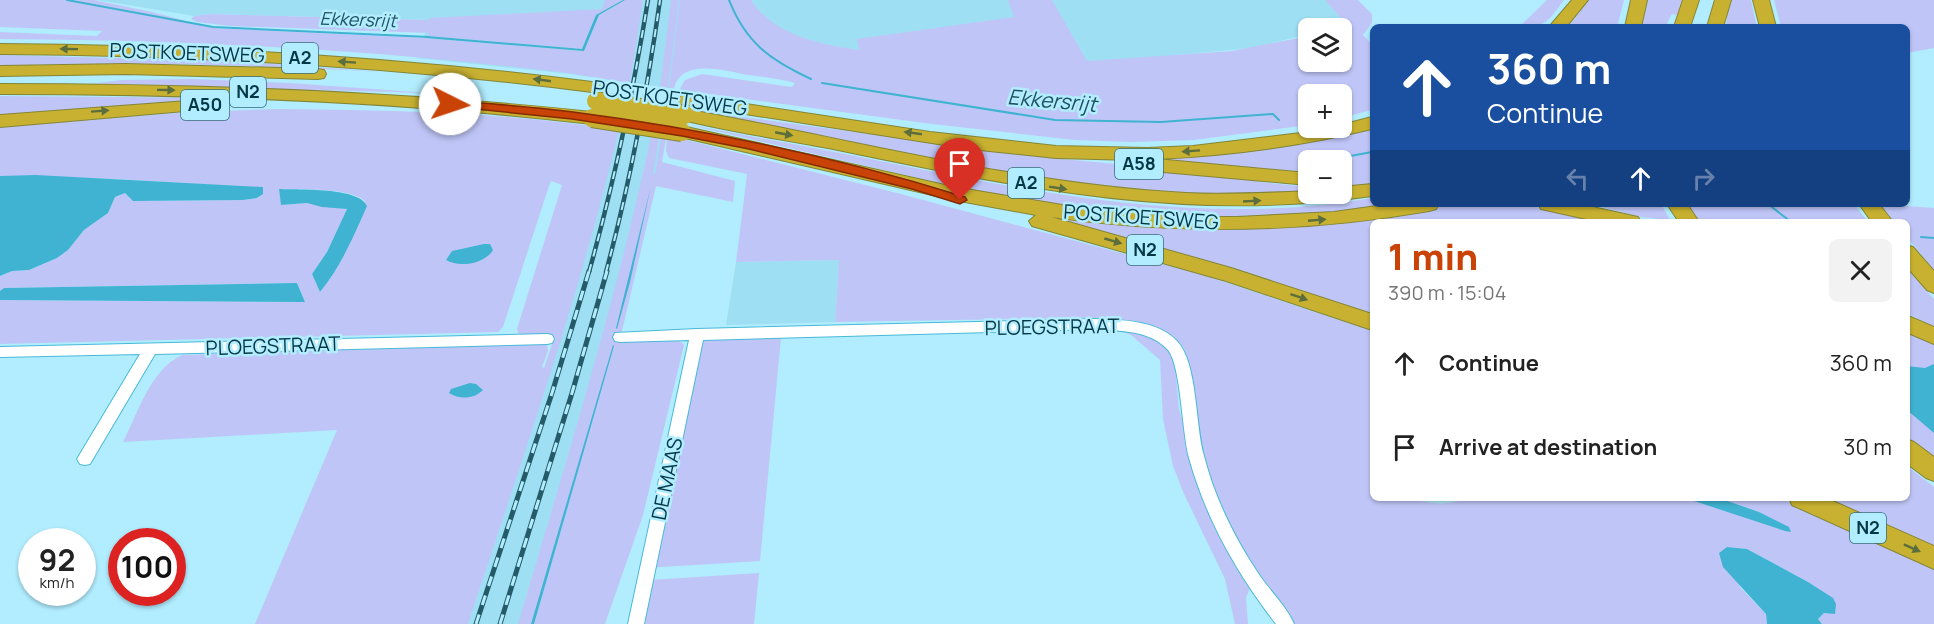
<!DOCTYPE html>
<html lang="en">
<head>
<meta charset="utf-8">
<style>
  body { margin:0; font-family:Manrope,sans-serif; background:#f2f2f2; color:#222; height:100vh; display:flex; flex-direction:column; font-size:22px; white-space:nowrap }
  * { box-sizing:border-box; margin:0 }
  p { font-size:20px; color:#767676 }
  .icon { flex:none; width:33px; height:33px; fill:none; stroke:currentColor; stroke-width:2; stroke-linecap:round; stroke-linejoin:round }
  .map { position:relative; flex:1; overflow:hidden }
  .panel { position:absolute; left:1370px; top:219px; width:540px; height:282px; display:flex; flex-direction:column; background:#fff; border-radius:9px; box-shadow:0 2px 4px #0004 }
  .panel>* { flex:none }
  .guide { position:absolute; left:1370px; top:24px; width:540px; height:183px; border-radius:9px; box-shadow:0 2px 4px #0004; background:#1a4fa0; color:#fff; overflow:hidden }
  .buttons { position:absolute; left:1298px; top:18px; display:grid; gap:12px }
  .buttons a { display:grid; place-items:center; width:54px; height:54px; border-radius:9px; background:#fff; box-shadow:0 2px 4px #0004; font-size:30px }
  .speed { position:absolute; left:18px; top:528px; display:flex; gap:12px; font-size:30px; font-weight:700; text-align:center }
  .speed>* { display:grid; place-content:center; width:78px; height:78px; border-radius:50%; background:#fff; box-shadow:0 2px 4px #0004; line-height:1 }
  .speed small { font-size:15px; font-weight:400 }
  .speed .limit { border:9px solid #d22; background:#fff; color:#111 }
  .pin { position:absolute; display:grid; place-items:center; width:51px; height:51px; color:#fff; margin:-62px -26px; border-radius:50% 50% 50% 0; rotate:-45deg; box-shadow:0 0 6px #0007 }
  .pin .icon { rotate:45deg }
  .me { position:absolute; width:66px; margin:-33px; rotate:94deg; stroke-linejoin:round; filter:drop-shadow(0 0 4px #0008) }
  .turn { display:flex; align-items:center; gap:21px; height:126px; padding:0 18px; font-size:27px }
  .turn .icon { width:78px; height:78px; stroke-width:2.5 }
  .turn b { display:block; font-size:42px; line-height:51px }
  .lanes { display:flex; align-items:center; height:57px; padding:0 18px; background:#0003; justify-content:center; gap:30px; direction:ltr }
  .lanes .off { opacity:.35 }
  .round { display:grid; place-items:center; flex:none; width:63px; height:63px; border-radius:9px; background:#f2f2f2 }
  .headline { display:flex; align-items:center; justify-content:space-between; height:102px; padding:0 18px }
  h1 { font-size:36px; font-weight:800; line-height:45px; color:#c94206 }
  ul { padding:0; list-style:none }
  li { display:flex; align-items:center; gap:18px; height:84px; padding:0 18px }
  li div { flex:1 }
  li b { display:block; font-size:22px }
  li em { font-style:normal }
  .map>svg:first-child { display:block }
  .built { fill:#9edff3 }
  .green { fill:#bfc6f7; fill-rule:evenodd }
  .water { fill:#3fb3d1 }
  .lines { fill:none; stroke-linecap:round; stroke-linejoin:round }
  .stream { stroke:#3fb3d1; stroke-width:2 }
  .minor-casing { stroke:#48b9d7; stroke-width:2 }
  .highway-casing { stroke:#838637; stroke-width:2 }
  .minor { fill:#fff; fill-rule:evenodd }
  .highway { fill:#c8b131; fill-rule:evenodd }
  .rail-far1-casing { stroke:#255b68; stroke-width:4.5 }
  .rail-casing { stroke:#255b68; stroke-width:5 }
  .rail-far1 { stroke:#b1edff; stroke-width:2; stroke-dasharray:8; stroke-linecap:butt }
  .rail { stroke:#b1edff; stroke-width:3; stroke-dasharray:10; stroke-linecap:butt }
  .highway-bridge-casing { stroke:#838637; stroke-width:20; stroke-linecap:butt }
  .highway-bridge { stroke:#c8b131; stroke-width:18 }
  .oneway { fill:#5c6e3b }
  .route { fill:#c94206; stroke:#832b04; stroke-width:1.5 }
  .labels { text-anchor:middle; stroke-width:5; stroke-linejoin:round; paint-order:stroke }
  .far-water-label { font-size:18px; font-style:italic; fill:#21515f; stroke:#b1edff }
  .shield { fill:#b1edff; stroke:#376e7b; stroke-width:1.5 }
  .shield-label { font-size:18px; font-weight:bold; fill:#033743 }
  .street-label { font-size:20px; fill:#033743; stroke:#b1edff }
  .water-label { font-size:21px; font-style:italic; fill:#21515f; stroke:#b1edff }
</style>
</head>
<body>
<div class="map">
<svg width="1934" height="624" viewBox="0 0 1934 624">
  <rect width="100%" height="100%" fill="#b1edff"/>
  <path class="built" d="M 98,0 L 682,0 L 673,89 L 570,74 L 416,58 L 430,20 L 211,14 L 194,16 Z
    M 742,0 L 1325,0 L 1347,25 L 1331,28 L 1308,28 L 1308,34 L 1252,48 L 1080,64 L 882,55 L 809,42 L 754,17 Z
    M 614,130 L 666,138 L 663,154 L 620,339 L 538,624 L 462,624 L 553,351 Z
    M 839,260 L 835,322 L 726,325 L 736,262 Z"/>
  <path class="green" d="M 0,0 L 94,0 L 152,12 L 212,28 L 426,38 L 584,51 L 599,15 L 625,0 L 643,0 L 630,83 C 609,80 588,76 567,73 C 379,50 189,40 0,39 L 0,32 L 97,36 L 102,31 L 0,27 Z
    M 605,0 L 623,0 L 596,15 L 582,49 L 427,36 L 429,33 L 230,26 L 197,22 L 191,19 L 194,16 L 211,14 L 430,20 L 429,18 L 602,9 Z
    M 671,0 L 679,0 L 668,88 L 660,87 Z
    M 680,0 L 751,0 C 773,35 821,45 859,50 L 857,39 L 1014,17 L 1008,0 L 1052,0 L 1087,61 L 1232,51 L 1308,36 L 1308,62 L 1341,62 L 1341,28 L 1333,28 L 1346,24 L 1325,0 L 1358,0 L 1372,14 L 1372,23 L 1363,35 L 1372,44 L 1372,110 L 1341,118 L 1341,94 L 1308,94 L 1308,125 L 1194,140 L 1132,142 L 1075,140 L 932,124 L 679,90 L 685,80 L 702,74 L 792,87 L 795,83 C 780,79 764,77 748,75 C 726,71 681,57 674,89 L 669,88 Z
    M 1547,0 L 1564,0 C 1548,21 1547,27 1519,27 Z
    M 1589,0 L 1624,0 L 1617,27 L 1568,27 Z
    M 1647,0 L 1684,0 L 1680,16 L 1672,14 L 1665,27 L 1642,27 Z
    M 1729,0 L 1751,0 L 1757,27 L 1726,27 Z
    M 1774,0 L 1934,0 L 1934,48 L 1907,53 L 1906,27 L 1781,27 Z
    M 0,55 L 233,61 L 382,72 C 255,65 127,61 0,66 Z
    M 192,79 L 290,83 L 484,97 L 397,92 L 81,85 L 122,80 Z
    M 0,96 L 253,98 L 86,108 L 0,117 Z
    M 274,109 C 389,110 506,112 619,130 C 579,298 522,460 468,624 L 255,624 L 337,430 L 123,442 C 138,413 150,370 182,355 L 547,344 L 548,351 L 542,367 L 544,368 L 553,341 L 556,338 L 528,337 L 518,333 L 517,329 L 562,185 L 551,181 L 549,186 L 503,327 L 498,332 L 0,344 L 0,300 L 305,302 L 297,283 L 4,288 L 0,291 L 0,276 L 12,271 L 29,270 L 57,258 L 68,250 L 84,230 L 108,213 L 115,197 L 125,193 L 133,201 L 243,200 L 258,198 L 263,194 L 263,188 L 115,179 L 0,176 L 0,127 L 189,112 ZM 279,189 C 301,190 349,187 365,201 C 355,233 342,266 320,292 L 312,274 L 327,252 L 347,209 L 307,203 L 282,205 Z
    M 692,110 L 1031,156 L 1243,176 L 1260,182 L 1299,186 L 1297,171 L 1150,159 L 1372,127 L 1372,184 L 1341,188 L 1341,160 L 1308,160 L 1308,192 L 1190,196 L 1019,177 Z
    M 685,124 C 755,137 825,150 895,164 C 1053,196 1212,226 1372,198 L 1372,204 L 1402,204 L 1358,212 L 1246,219 L 1133,216 L 1005,198 Z
    M 667,135 L 897,193 L 1203,275 L 1372,331 L 1372,498 C 1385,498 1400,496 1411,499 C 1434,504 1445,506 1468,498 L 1675,498 L 1688,499 L 1791,532 L 1759,512 L 1719,498 L 1780,498 L 1934,567 L 1934,624 L 1822,624 L 1818,619 L 1824,613 L 1808,582 L 1747,549 L 1728,547 L 1740,587 L 1766,614 L 1767,624 L 1291,624 L 1258,580 L 1221,511 L 1194,429 L 1189,363 L 1183,346 L 1153,328 L 1133,322 L 1084,318 L 835,322 L 839,260 L 736,262 L 747,174 L 669,158 L 666,151 Z
    M 651,136 L 659,137 L 653,174 L 655,174 L 661,137 L 666,138 L 662,162 L 735,181 L 733,202 L 656,186 L 620,339 L 680,341 L 684,345 L 643,515 L 605,624 L 534,624 L 614,345 L 531,624 L 518,624 C 566,462 616,301 651,136 Z
    M 1452,204 L 1521,204 L 1607,222 L 1372,222 L 1372,315 L 1297,290 L 1069,223 L 1069,220 L 1195,228 L 1415,213 Z
    M 1589,204 L 1661,204 L 1670,220 L 1641,217 Z
    M 1688,204 L 1854,204 L 1868,222 L 1699,222 Z
    M 1880,204 L 1934,208 L 1934,270 L 1907,237 L 1906,222 L 1894,222 Z
    M 1906,268 L 1934,299 L 1934,327 L 1907,313 Z
    M 1118,329 L 1145,334 L 1169,348 L 1175,364 L 1179,409 L 1185,430 L 1250,588 L 1246,598 L 1248,624 L 1235,624 L 1225,579 L 1184,494 L 1173,466 L 1163,419 L 1160,360 L 1131,335 Z
    M 1906,330 L 1934,344 L 1934,460 L 1907,438 Z
    M 781,338 L 760,561 L 645,568 L 700,343 L 704,340 Z
    M 1907,466 L 1934,487 L 1934,549 L 1825,498 L 1906,498 Z
    M 759,573 L 754,624 L 640,624 L 650,580 Z"/>
  <path class="water" d="M 623,0 L 625,0 L 599,15 L 584,51 L 426,38 L 427,36 L 582,49 L 596,15 Z
    M 36,175 L 263,187 L 263,194 L 257,198 L 243,200 L 133,201 L 125,193 L 115,197 L 108,213 L 84,230 L 68,250 L 57,258 L 29,270 L 12,271 L 0,276 L 0,176 Z
    M 651,186 L 630,282 L 617,329 L 616,328 Z
    M 279,189 C 298,190 359,187 367,206 C 354,235 341,267 320,292 L 312,274 L 327,252 L 347,209 L 322,207 L 307,203 L 281,205 Z
    M 484,244 L 490,244 L 493,250 C 485,264 459,268 446,260 L 452,251 Z
    M 297,283 L 305,302 L 0,300 L 0,291 L 4,288 Z
    M 613,345 L 614,346 L 534,624 L 531,624 Z
    M 1934,364 L 1934,433 L 1907,410 L 1906,366 L 1925,368 Z
    M 470,383 L 476,384 L 483,390 C 474,399 460,400 449,393 L 451,389 Z
    M 1675,498 L 1719,498 L 1759,512 L 1789,527 L 1791,532 L 1785,531 L 1688,499 Z
    M 1727,547 L 1747,549 L 1808,582 L 1833,598 L 1836,604 L 1835,614 L 1824,613 L 1818,619 L 1822,624 L 1767,624 L 1766,614 L 1723,567 L 1719,553 Z"/>
  <g class="lines">
    <path class="stream" d="M 67,0 L 213,27 L 429,37
      M 729,0 C 746,43 770,60 811,79
      M 822,83 L 1055,120 L 1161,122 L 1273,114 L 1279,120
      M 1328,154 L 1345,157 L 1372,152
      M 1768,204 L 1791,222
      M 1921,237 L 1934,238"/>
    <g class="minor-casing">
      <path id="minor" d="M 1095,319 C 1122,320 1157,320 1177,341 C 1198,363 1195,426 1204,456 C 1215,499 1235,539 1260,576 C 1271,592 1287,607 1294,624 L 1276,624 C 1237,574 1206,519 1189,458 C 1182,433 1181,365 1168,350 C 1150,330 1120,331 1095,329 L 703,340 L 644,624 L 628,624 L 689,340 L 620,342 L 615,341 L 613,337 L 615,333 L 697,329 Z
        M 547,334 L 552,335 L 554,339 L 552,343 L 547,344 L 155,354 L 90,464 L 85,465 L 80,464 L 77,459 L 140,354 L 0,357 L 0,347 Z"/>
    </g>
    <g class="highway-casing">
      <path id="highway" d="M 1572,0 L 1588,0 L 1566,27 L 1549,27 Z
        M 1631,0 L 1647,0 L 1641,27 L 1625,27 Z
        M 1683,0 L 1699,0 L 1690,27 L 1674,27 Z
        M 1715,0 L 1731,0 L 1723,27 L 1707,27 Z
        M 1753,0 L 1769,0 L 1776,27 L 1760,27 Z
        M 0,44 C 201,45 400,57 600,83 L 606,84 L 609,88 L 606,92 L 600,93 C 400,67 201,55 0,54 Z
        M 126,64 L 318,69 L 324,70 L 326,74 L 324,78 L 318,79 L 126,74 L 0,76 L 0,66 Z
        M 0,84 C 198,84 395,91 592,112 L 598,114 L 601,118 L 598,122 L 592,124 C 395,101 198,94 0,94 Z
        M 687,95 L 930,132 L 1056,146 L 1147,148 L 1193,146 L 1341,128 L 1341,125 L 1372,117 L 1372,129 C 1301,146 1230,156 1156,159 L 1308,173 L 1308,185 L 1141,170 L 1134,168 L 1132,164 L 1135,160 L 1056,158 L 970,149 L 681,104 L 678,100 L 681,96 Z
        M 214,99 L 220,100 L 223,104 L 220,108 L 0,127 L 0,115 Z
        M 685,109 C 851,139 1017,184 1186,193 C 1226,195 1267,193 1308,191 L 1308,194 L 1341,194 L 1341,187 L 1372,184 L 1372,196 C 1193,222 1032,190 857,154 C 798,141 737,134 679,119 L 676,115 L 679,111 Z
        M 682,126 L 954,187 L 1092,210 L 1188,217 L 1237,217 L 1334,212 L 1391,204 L 1439,204 L 1436,209 L 1429,211 C 1303,233 1178,235 1051,217 L 1231,268 L 1372,314 L 1372,330 L 1226,281 L 1032,226 L 1029,221 L 1036,215 L 954,200 L 676,136 L 673,132 L 676,128 Z
        M 1538,204 L 1579,204 L 1638,217 L 1641,222 L 1600,222 L 1541,209 Z
        M 1667,204 L 1687,204 L 1699,222 L 1679,222 Z
        M 1859,204 L 1879,204 L 1893,222 L 1872,222 Z
        M 1906,245 L 1913,247 L 1934,271 L 1934,293 L 1927,290 L 1906,266 Z
        M 1906,315 L 1934,327 L 1934,344 L 1906,332 Z
        M 1906,439 L 1914,442 L 1934,457 L 1934,481 L 1926,478 L 1906,463 Z
        M 1789,498 L 1826,498 L 1934,546 L 1934,569 L 1792,505 Z"/>
    </g>
    <use href="#minor" class="minor"/>
    <use href="#highway" class="highway"/>
    <g class="rail-far1-casing">
      <path id="rail-far1" d="M 589,272 C 614,183 633,92 648,0
        M 606,272 C 630,183 647,92 660,0"/>
    </g>
    <g class="rail-casing">
      <path id="rail" d="M 476,624 L 552,393 L 589,271
        M 500,624 L 572,393 L 607,271"/>
    </g>
    <use href="#rail-far1" class="rail-far1"/>
    <use href="#rail" class="rail"/>
    <g class="highway-bridge-casing">
      <path id="highway-bridge" d="M 596,101 L 685,115
        M 592,118 L 682,132"/>
    </g>
    <use href="#highway-bridge" class="highway-bridge"/>
  </g>
  <defs><path id="oneway-solid" d="M-6-.8H1V-3.2L6.5 0L1 3.2V.8H-6Z" transform="scale(1.5)"/></defs>
  <g class="oneway">
    <use href="#oneway-solid" transform="translate(69 49) rotate(-179)"/>
    <use href="#oneway-solid" transform="translate(347 62) rotate(-176)"/>
    <use href="#oneway-solid" transform="translate(542 80) rotate(-172)"/>
    <use href="#oneway-solid" transform="translate(166 90) rotate(1)"/>
    <use href="#oneway-solid" transform="translate(100 111) rotate(-4)"/>
    <use href="#oneway-solid" transform="translate(913 133) rotate(-172)"/>
    <use href="#oneway-solid" transform="translate(784 134) rotate(11)"/>
    <use href="#oneway-solid" transform="translate(1191 151) rotate(176)"/>
    <use href="#oneway-solid" transform="translate(1058 188) rotate(9)"/>
    <use href="#oneway-solid" transform="translate(1252 201) rotate(-3)"/>
    <use href="#oneway-solid" transform="translate(1317 220) rotate(-5)"/>
    <use href="#oneway-solid" transform="translate(1113 241) rotate(16)"/>
    <use href="#oneway-solid" transform="translate(1299 297) rotate(19)"/>
    <use href="#oneway-solid" transform="translate(1912 548) rotate(24)"/>
  </g>
  <path class="route" d="M 450,100 C 491,104 532,107 573,112 C 705,129 837,157 965,197 L 967,200 L 960,204 L 912,189 L 749,149 L 682,136 L 572,119 L 446,106 L 444,104 Z"/>
  <g class="labels">
    <g class="far-water-label">
      <text transform="translate(358 20) rotate(2)" y="6">Ekkersrijt</text>
    </g>
    <g class="shield">
      <rect x="282" y="43" width="36" height="30" rx="4.5"/>
      <rect x="230" y="77" width="36" height="30" rx="4.5"/>
      <rect x="181" y="90" width="48" height="30" rx="4.5"/>
      <rect x="1115" y="149" width="48" height="30" rx="4.5"/>
      <rect x="1008" y="168" width="36" height="30" rx="4.5"/>
      <rect x="1127" y="235" width="36" height="30" rx="4.5"/>
      <rect x="1850" y="513" width="36" height="30" rx="4.5"/>
    </g>
    <g class="shield-label">
      <text x="300" y="64">A2</text>
      <text x="248" y="98">N2</text>
      <text x="205" y="111">A50</text>
      <text x="1139" y="170">A58</text>
      <text x="1026" y="189">A2</text>
      <text x="1145" y="256">N2</text>
      <text x="1868" y="534">N2</text>
    </g>
    <g class="street-label">
      <text transform="translate(187 53) rotate(2)" y="7">POSTKOETSWEG</text>
      <text transform="translate(670 98) rotate(8)" y="7">POSTKOETSWEG</text>
      <text transform="translate(1141 217) rotate(4)" y="7">POSTKOETSWEG</text>
      <text transform="translate(1052 327) rotate(-1)" y="7">PLOEGSTRAAT</text>
      <text transform="translate(273 346) rotate(-2)" y="7">PLOEGSTRAAT</text>
      <text transform="translate(667 479) rotate(-78)" y="7">DE MAAS</text>
    </g>
    <g class="water-label">
      <text transform="translate(1052 101) rotate(5)" y="7">Ekkersrijt</text>
    </g>
  </g>
</svg>
<div class="buttons">
<a><svg class="icon" aria-label="layers" viewBox="0 0 24 24"><path d="M12 4l9 5-9 5-9-5zM3 14l9 5 9-5"/></svg></a>
<a>+</a>
<a>−</a>
</div>
<div class="speed"><div>92<small>km/h</small></div><div class="limit">100</div></div>
<div class="pin" style="left:960px;top:200px;background:#d93025"><svg class="icon" aria-label="arrive" viewBox="0 0 24 24"><path d="M6 21V4h12l-3 4 3 4H6"/></svg></div>
<svg class="me" style="left:450px;top:104px" viewBox="-20 -20 40 40"><circle r="19" fill="#fff"/><path d="M0-13L10 11 0 6-10 11z" fill="#c94206"/></svg>
<div class="guide">
<div class="turn"><svg class="icon" aria-label="ahead" viewBox="0 0 24 24"><path d="M12 20V5M6 11l6-6 6 6"/></svg><div><b>360 m</b>Continue</div></div>
<div class="lanes"><svg class="icon off" aria-label="left" viewBox="0 0 24 24"><path d="M17 20v-9H6M10 6l-5 5 5 5"/></svg><svg class="icon" aria-label="ahead" viewBox="0 0 24 24"><path d="M12 20V5M6 11l6-6 6 6"/></svg><svg class="icon off" aria-label="right" viewBox="0 0 24 24"><path d="M7 20v-9h11M14 6l5 5-5 5"/></svg></div>
</div>
<section class="panel">
<div class="headline"><div><h1>1 min</h1><p>390 m · 15:04</p></div><a class="round"><svg class="icon" aria-label="close" viewBox="0 0 24 24"><path d="M6 6l12 12M18 6L6 18"/></svg></a></div>
<ul>
<li><svg class="icon" aria-label="ahead" viewBox="0 0 24 24"><path d="M12 20V5M6 11l6-6 6 6"/></svg><div><b>Continue</b></div><em>360 m</em></li>
<li><svg class="icon" aria-label="arrive" viewBox="0 0 24 24"><path d="M6 21V4h12l-3 4 3 4H6"/></svg><div><b>Arrive at destination</b></div><em>30 m</em></li>
</ul>
</section>
</div>
</body>
</html>
